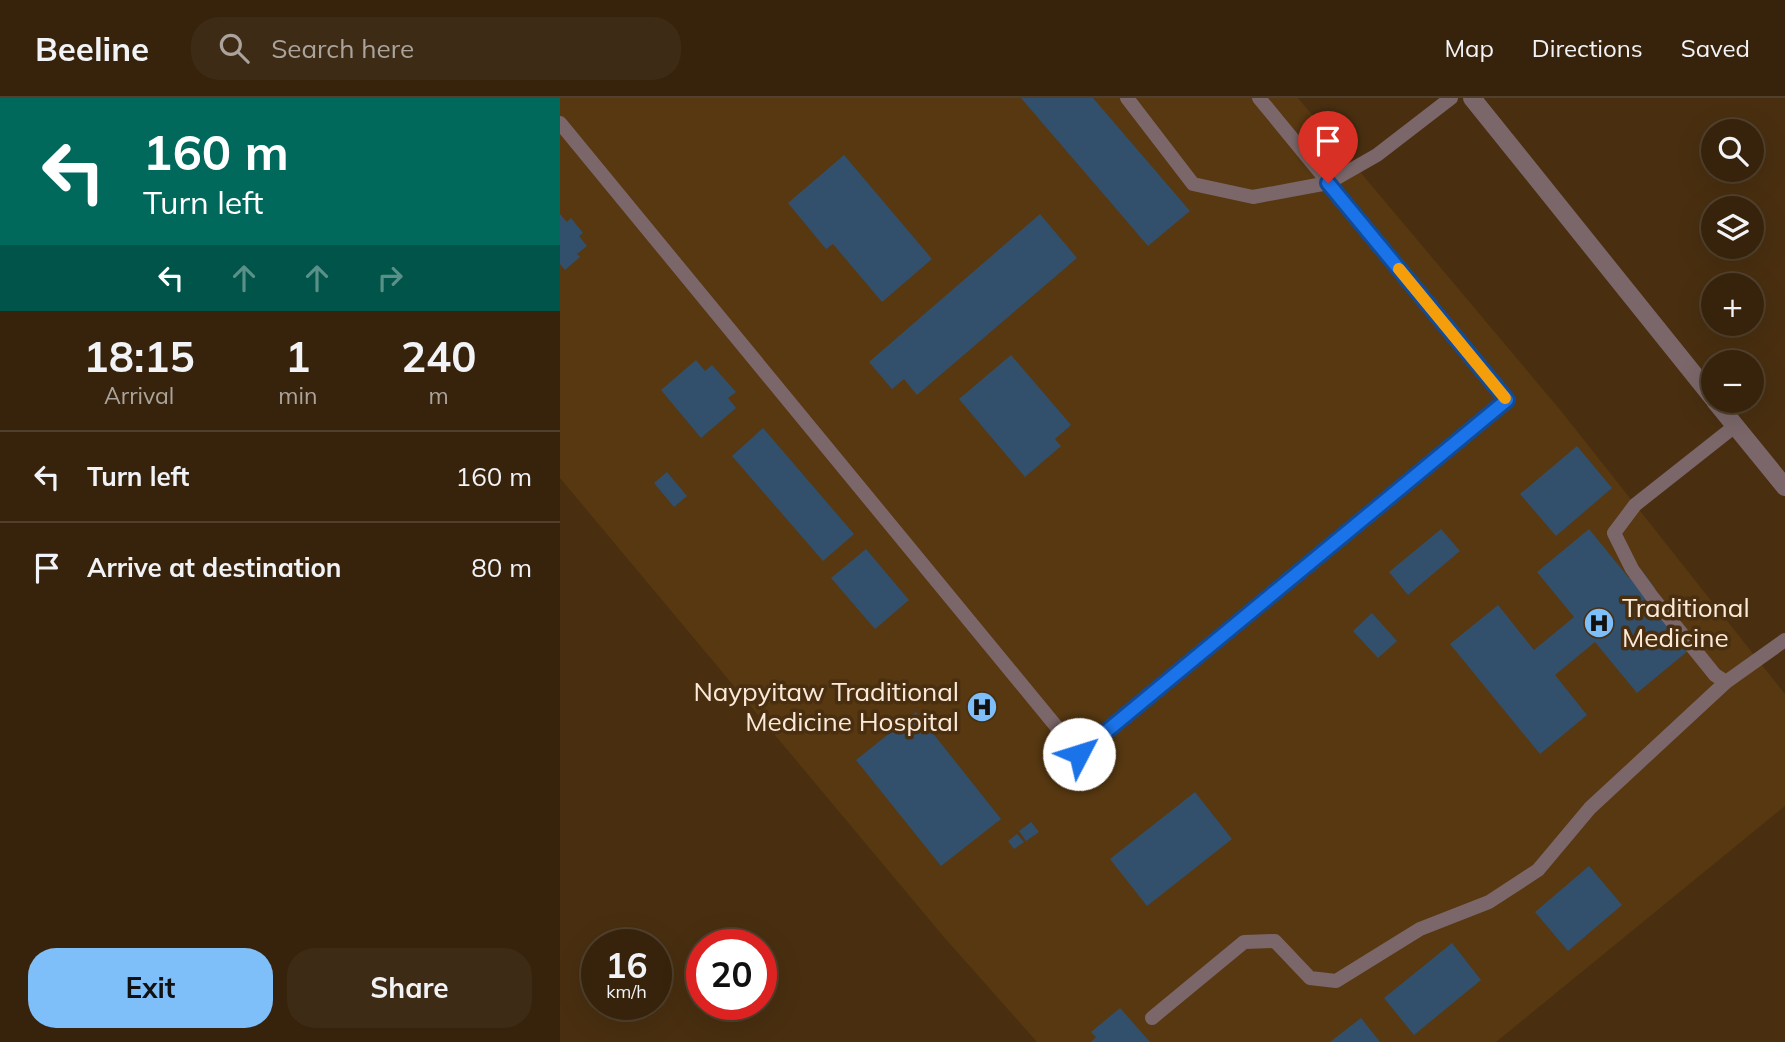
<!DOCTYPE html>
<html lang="en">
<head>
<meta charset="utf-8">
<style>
  body { margin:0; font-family:Mulish,sans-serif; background:#3e2b15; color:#f1f3f6; height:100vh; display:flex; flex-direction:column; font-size:26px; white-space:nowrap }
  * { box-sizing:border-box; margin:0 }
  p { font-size:23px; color:#aaa49d }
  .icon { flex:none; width:38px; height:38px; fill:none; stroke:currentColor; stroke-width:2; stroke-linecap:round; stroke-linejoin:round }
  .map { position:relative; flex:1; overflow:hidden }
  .sheet { display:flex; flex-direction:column; background:#37230c; width:560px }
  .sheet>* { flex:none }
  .top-card { background:#00695c; color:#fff; overflow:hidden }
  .buttons { position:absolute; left:1141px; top:21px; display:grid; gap:14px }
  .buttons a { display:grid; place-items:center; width:63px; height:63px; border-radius:50%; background:#37230c; box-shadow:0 7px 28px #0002,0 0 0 2px #51402d; font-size:35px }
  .speed { position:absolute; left:21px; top:831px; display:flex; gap:14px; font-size:35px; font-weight:700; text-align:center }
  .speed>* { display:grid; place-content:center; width:91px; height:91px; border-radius:50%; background:#37230c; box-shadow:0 7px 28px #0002,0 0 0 2px #51402d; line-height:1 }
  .speed small { font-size:18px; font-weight:400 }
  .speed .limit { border:10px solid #d22; background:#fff; color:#111 }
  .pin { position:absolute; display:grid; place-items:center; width:60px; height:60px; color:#fff; margin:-72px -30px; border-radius:50% 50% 50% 0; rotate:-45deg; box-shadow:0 0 7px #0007 }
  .pin .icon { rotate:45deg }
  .me { position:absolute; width:77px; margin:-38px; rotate:50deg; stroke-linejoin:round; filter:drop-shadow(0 0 5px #0008) }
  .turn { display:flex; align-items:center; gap:24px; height:147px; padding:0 28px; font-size:32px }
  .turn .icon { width:91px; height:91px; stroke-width:2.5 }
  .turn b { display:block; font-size:49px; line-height:60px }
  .lanes { display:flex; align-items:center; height:66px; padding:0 28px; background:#0003; justify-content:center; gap:35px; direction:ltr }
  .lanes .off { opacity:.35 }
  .eta { display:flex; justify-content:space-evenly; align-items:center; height:119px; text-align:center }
  .eta b { font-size:42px; font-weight:700; line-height:49px }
  .primary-button { display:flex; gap:14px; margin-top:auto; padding:14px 28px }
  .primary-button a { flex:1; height:80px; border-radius:28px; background:#7ebef9; color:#111; font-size:28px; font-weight:700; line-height:80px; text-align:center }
  .primary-button a+a { background:#3e2b15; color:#f1f3f6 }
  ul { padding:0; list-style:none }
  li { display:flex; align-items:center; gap:21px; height:91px; padding:0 28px; border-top:2px solid #51402d }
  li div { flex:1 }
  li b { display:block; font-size:26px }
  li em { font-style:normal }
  header { display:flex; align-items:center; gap:42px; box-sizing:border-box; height:98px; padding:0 35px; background:#37230c; border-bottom:2px solid #51402d }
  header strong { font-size:33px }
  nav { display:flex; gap:38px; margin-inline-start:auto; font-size:24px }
  .search { width:490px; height:63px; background:#3e2b15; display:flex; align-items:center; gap:18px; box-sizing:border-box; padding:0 24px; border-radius:28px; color:#aaa49d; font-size:26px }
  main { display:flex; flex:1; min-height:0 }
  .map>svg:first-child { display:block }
  .built { fill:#573811 }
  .building { fill:#32506c }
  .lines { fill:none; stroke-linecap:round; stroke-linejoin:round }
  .service { stroke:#7b676a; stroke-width:14 }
  .minor { stroke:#7b676a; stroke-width:18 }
  .route-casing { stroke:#114b97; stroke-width:18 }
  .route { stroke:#1a73e8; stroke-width:12 }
  .slow { stroke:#f59e0b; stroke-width:12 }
  .labels { text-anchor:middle; stroke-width:7; stroke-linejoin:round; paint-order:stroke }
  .poi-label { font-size:26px; fill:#fbead9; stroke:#492f10; text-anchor:start }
</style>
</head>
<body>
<header>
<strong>Beeline</strong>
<div class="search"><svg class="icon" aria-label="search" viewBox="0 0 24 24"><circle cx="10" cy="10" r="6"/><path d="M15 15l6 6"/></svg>Search here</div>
<nav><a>Map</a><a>Directions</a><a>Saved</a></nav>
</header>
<main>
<section class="sheet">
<div class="top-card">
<div class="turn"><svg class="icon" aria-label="left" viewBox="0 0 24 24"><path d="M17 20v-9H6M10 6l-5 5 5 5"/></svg><div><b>160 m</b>Turn left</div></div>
<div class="lanes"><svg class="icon" aria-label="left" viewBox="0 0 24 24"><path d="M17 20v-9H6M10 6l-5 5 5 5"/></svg><svg class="icon off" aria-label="ahead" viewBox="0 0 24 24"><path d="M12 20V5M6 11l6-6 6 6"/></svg><svg class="icon off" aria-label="ahead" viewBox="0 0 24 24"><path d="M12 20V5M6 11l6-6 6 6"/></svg><svg class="icon off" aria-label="right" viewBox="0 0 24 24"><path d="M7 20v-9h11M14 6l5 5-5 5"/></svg></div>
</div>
<div class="eta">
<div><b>18:15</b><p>Arrival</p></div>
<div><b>1</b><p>min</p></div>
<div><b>240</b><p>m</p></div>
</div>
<ul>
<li><svg class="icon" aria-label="left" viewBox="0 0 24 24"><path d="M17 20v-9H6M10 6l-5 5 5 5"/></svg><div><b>Turn left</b></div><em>160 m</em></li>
<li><svg class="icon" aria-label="arrive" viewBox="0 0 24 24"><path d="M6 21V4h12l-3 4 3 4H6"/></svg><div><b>Arrive at destination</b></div><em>80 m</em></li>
</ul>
<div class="primary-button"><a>Exit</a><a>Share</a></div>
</section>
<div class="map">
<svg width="1225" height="944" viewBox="0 0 1225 944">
  <rect width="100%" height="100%" fill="#492f10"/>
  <path class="built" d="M 0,0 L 738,0 L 1001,313 L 1225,596 L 1225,708 L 936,944 L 477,944 L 383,838 L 0,380 Z"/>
  <path class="building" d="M 461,0 L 533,0 L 630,113 L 588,148 Z
    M 284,57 L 372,161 L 322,204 L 273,146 L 266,151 L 228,105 Z
    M 0,116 L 7,124 L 11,120 L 23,135 L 19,138 L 27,148 L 17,156 L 20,159 L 5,172 L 0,166 Z
    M 480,116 L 517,160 L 357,297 L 344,281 L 332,291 L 309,264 Z
    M 451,257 L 511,327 L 495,341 L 501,348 L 465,379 L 399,301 Z
    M 136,262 L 145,273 L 152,267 L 176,294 L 168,300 L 176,310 L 141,340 L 101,292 Z
    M 203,330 L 294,436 L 263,463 L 172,358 Z
    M 1017,348 L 1052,390 L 996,438 L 960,396 Z
    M 107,374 L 127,398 L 114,409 L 94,385 Z
    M 881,431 L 900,453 L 848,497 L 829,474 Z
    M 1029,431 L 1069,480 L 1080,470 L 1095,490 L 1085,499 L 1129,552 L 1077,595 L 1035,544 L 995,577 L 1027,617 L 980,656 L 890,546 L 938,507 L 974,552 L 1014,519 L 977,474 Z
    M 306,451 L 349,502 L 315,531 L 271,480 Z
    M 812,515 L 837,543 L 818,560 L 793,533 Z
    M 356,614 L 441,721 L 381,768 L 296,662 Z
    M 635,694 L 672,741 L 587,808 L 550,761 Z
    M 471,724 L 479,734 L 466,743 L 459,733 Z
    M 457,736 L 464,744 L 454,751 L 448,743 Z
    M 1029,768 L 1062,807 L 1008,853 L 975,814 Z
    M 892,845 L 921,882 L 854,937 L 824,900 Z
    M 560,910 L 590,944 L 531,944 L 536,939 L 531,934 Z
    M 801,920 L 820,944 L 770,944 Z"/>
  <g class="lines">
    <path class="service" d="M 567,0 L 633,86 L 693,99 L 768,85 L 817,57 L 891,0
      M 0,25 L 518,655 L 947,302 L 699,0
      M 1175,328 L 1075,407 L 1054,435 L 1072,471 L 1093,500 L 1155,577 L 1166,584 L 1225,542
      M 592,920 L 684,844 L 715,843 L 750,880 L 776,883 L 860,831 L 929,804 L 978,772 L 1030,710 L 1166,584"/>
    <path class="minor" d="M 912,0 L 1153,300
      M 1155,303 L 1225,389"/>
  </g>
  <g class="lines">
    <g class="route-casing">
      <path id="route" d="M 519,656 L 947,302 L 768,85"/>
    </g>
    <use href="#route" class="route"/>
    <path class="slow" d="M 839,171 L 945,300"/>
  </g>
  <defs>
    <g id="hospital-disc" transform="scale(1.575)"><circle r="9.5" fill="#7ebef9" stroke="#492f10"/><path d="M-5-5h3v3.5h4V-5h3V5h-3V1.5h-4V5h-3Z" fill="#111"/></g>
  </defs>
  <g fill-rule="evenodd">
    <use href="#hospital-disc" x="1039" y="525"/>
    <use href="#hospital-disc" x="422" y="609"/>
  </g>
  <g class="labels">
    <g class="poi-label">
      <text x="1062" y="519">Traditional<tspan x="1062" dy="30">Medicine</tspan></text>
      <text x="399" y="603" text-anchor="end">Naypyitaw Traditional<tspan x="399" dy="30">Medicine Hospital</tspan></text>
    </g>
  </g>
</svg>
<div class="buttons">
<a><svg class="icon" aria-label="search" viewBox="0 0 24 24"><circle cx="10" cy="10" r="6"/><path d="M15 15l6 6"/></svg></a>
<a><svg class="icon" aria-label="layers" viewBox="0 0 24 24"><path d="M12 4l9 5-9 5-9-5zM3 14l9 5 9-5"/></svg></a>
<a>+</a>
<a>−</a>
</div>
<div class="speed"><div>16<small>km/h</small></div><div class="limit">20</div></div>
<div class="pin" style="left:768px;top:85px;background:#d93025"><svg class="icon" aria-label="arrive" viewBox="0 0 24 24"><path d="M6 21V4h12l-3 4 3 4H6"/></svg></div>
<svg class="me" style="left:519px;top:656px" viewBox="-20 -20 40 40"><circle r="19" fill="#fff"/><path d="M0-13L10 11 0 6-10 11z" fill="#1a73e8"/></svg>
</div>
</main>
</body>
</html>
